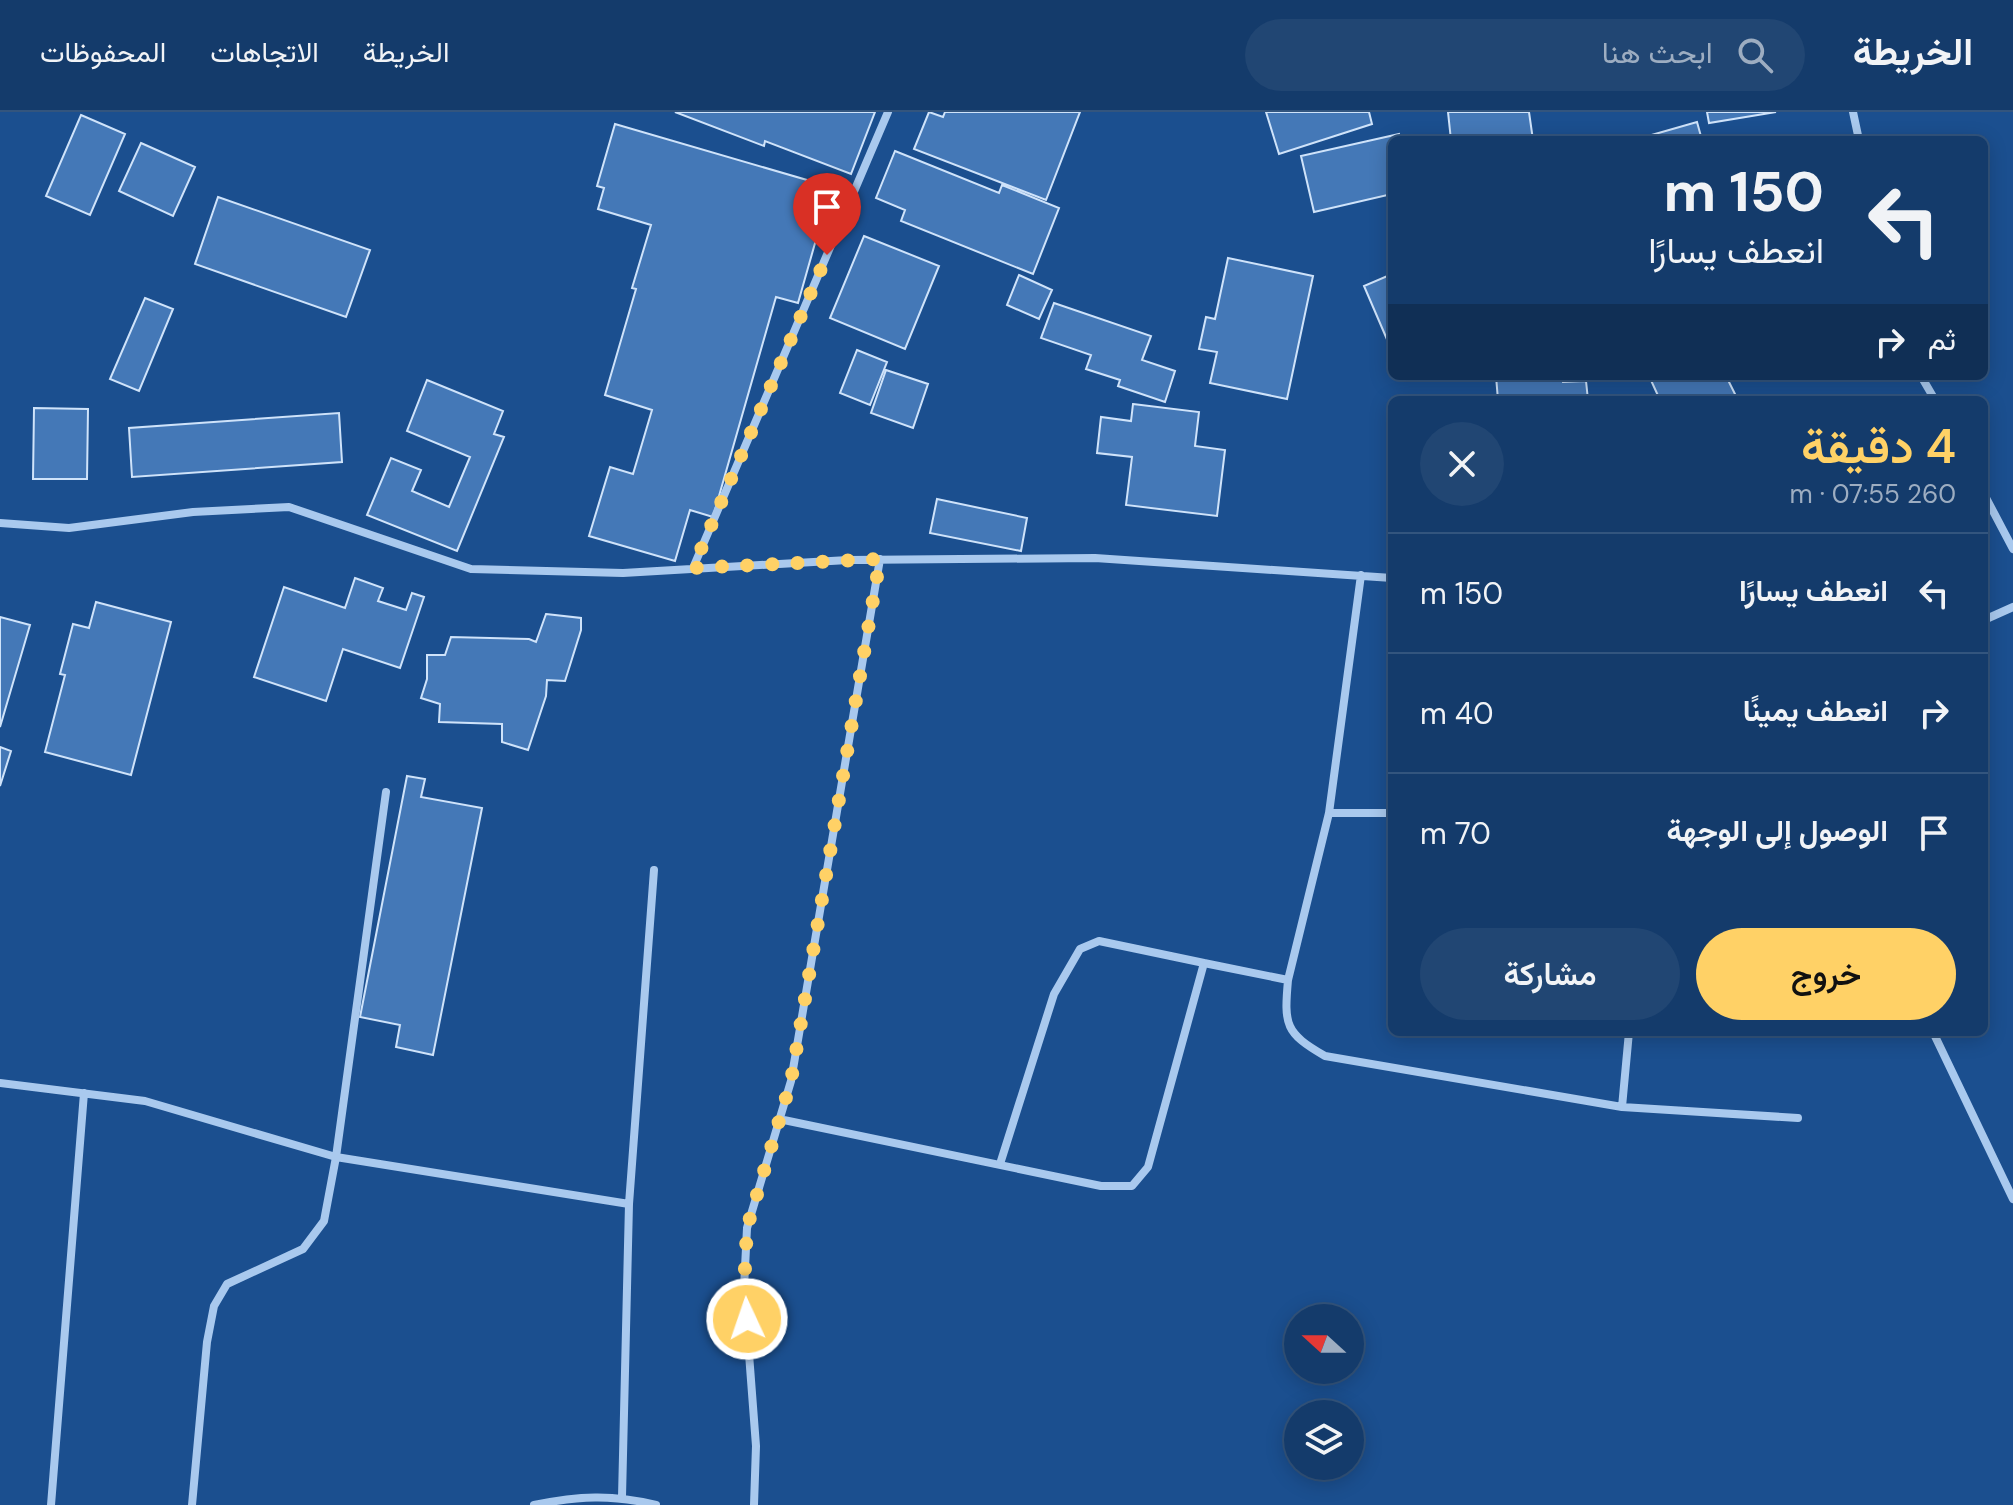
<!DOCTYPE html>
<html lang="ar">
<head>
<meta charset="utf-8">
<style>
  body { margin:0; font-family:"DM Sans",Vazirmatn,sans-serif; background:#214673; color:#f1f3f6; direction:rtl; height:100vh; display:flex; flex-direction:column; font-size:30px; white-space:nowrap }
  * { box-sizing:border-box; margin:0 }
  p { font-size:26px; color:#9dadc1 }
  .icon { flex:none; width:44px; height:44px; fill:none; stroke:currentColor; stroke-width:2; stroke-linecap:round; stroke-linejoin:round }
  .map { position:relative; flex:1; overflow:hidden; direction:ltr }
  .side { position:absolute; left:1388px; top:284px; width:600px; height:640px; display:flex; flex-direction:column; background:#143b6b; border-radius:12px; box-shadow:0 4px 20px #0003,0 0 0 2px #33557e; direction:rtl }
  .side>* { flex:none }
  .hud { position:absolute; left:1388px; top:24px; width:600px; height:244px; border-radius:12px; box-shadow:0 4px 20px #0003,0 0 0 2px #33557e; direction:rtl; background:#143b6b; color:#f1f3f6; overflow:hidden }
  .needle { width:52px; rotate:291deg }
  .tools { position:absolute; left:1284px; top:1192px; display:grid; gap:16px }
  .tools a { display:grid; place-items:center; width:80px; height:80px; border-radius:50%; background:#143b6b; box-shadow:0 4px 20px #0003,0 0 0 2px #33557e; font-size:40px }
  .pin { position:absolute; display:grid; place-items:center; width:68px; height:68px; color:#fff; margin:-82px -34px; border-radius:50% 50% 50% 0; rotate:-45deg; box-shadow:0 0 8px #0007 }
  .pin .icon { rotate:45deg }
  .me { position:absolute; width:88px; margin:-44px; rotate:357deg; stroke-linejoin:round; filter:drop-shadow(0 0 6px #0008) }
  .turn { display:flex; align-items:center; gap:28px; height:168px; padding:0 32px; font-size:36px }
  .turn .icon { width:104px; height:104px; stroke-width:2.5 }
  .turn b { display:block; font-size:56px; line-height:68px }
  .then { display:flex; align-items:center; height:76px; padding:0 32px; background:#0003; gap:16px; font-size:30px }
  .round { display:grid; place-items:center; flex:none; width:84px; height:84px; border-radius:42px; background:#214673 }
  .head { display:flex; align-items:center; justify-content:space-between; height:136px; padding:0 32px }
  h1 { font-size:48px; font-weight:600; line-height:60px; color:#ffd166 }
  .action { display:flex; gap:16px; margin-top:auto; padding:16px 32px }
  .action a { flex:1; height:92px; border-radius:48px; background:#ffd166; color:#111; font-size:32px; font-weight:600; line-height:92px; text-align:center }
  .action a+a { background:#214673; color:#f1f3f6 }
  ul { padding:0; list-style:none }
  li { display:flex; align-items:center; gap:24px; height:120px; padding:0 32px; border-top:2px solid #33557e }
  li div { flex:1 }
  li b { display:block; font-size:30px }
  li em { font-style:normal }
  header { display:flex; align-items:center; gap:48px; box-sizing:border-box; height:112px; padding:0 40px; background:#143b6b; border-bottom:2px solid #33557e }
  header strong { font-size:38px }
  nav { display:flex; gap:44px; margin-inline-start:auto; font-size:28px }
  .search { width:560px; height:72px; background:#214673; display:flex; align-items:center; gap:20px; box-sizing:border-box; padding:0 28px; border-radius:44px; color:#9dadc1; font-size:30px }
  .map>svg:first-child { display:block }
  .building { fill:#4478b7; stroke:#cfe3fa; stroke-width:2 }
  .lines { fill:none; stroke-linecap:round; stroke-linejoin:round }
  .minor { stroke:#a9c9ee; stroke-width:8 }
  .route { stroke:#ffd166; stroke-width:14; stroke-dasharray:0 25.2 }
</style>
</head>
<body>
<header>
<strong>الخريطة</strong>
<div class="search"><svg class="icon" aria-label="search" viewBox="0 0 24 24"><circle cx="10" cy="10" r="6"/><path d="M15 15l6 6"/></svg>ابحث هنا</div>
<nav><a>الخريطة</a><a>الاتجاهات</a><a>المحفوظات</a></nav>
</header>
<div class="map">
<svg width="2013" height="1393" viewBox="0 0 2013 1393">
  <rect width="100%" height="100%" fill="#1b4f8f"/>
  <path class="building" d="M 675,0 L 875,0 L 851,62 L 765,29 L 764,34 Z
    M 929,0 L 943,5 L 945,0 L 1080,0 L 1046,88 L 914,37 Z
    M 1266,0 L 1369,0 L 1372,12 L 1279,42 Z
    M 1448,0 L 1529,0 L 1533,28 L 1451,28 Z
    M 1707,0 L 1776,0 L 1709,11 Z
    M 81,3 L 125,22 L 90,103 L 46,84 Z
    M 1697,10 L 1702,28 L 1634,28 Z
    M 615,12 L 831,75 L 798,191 L 776,185 L 713,405 L 690,398 L 675,449 L 589,424 L 610,355 L 633,362 L 652,298 L 605,283 L 636,177 L 632,176 L 651,113 L 598,97 L 604,76 L 597,74 Z
    M 1399,22 L 1400,28 L 1392,28 L 1392,82 L 1314,100 L 1301,44 Z
    M 141,31 L 195,55 L 173,104 L 119,79 Z
    M 895,39 L 999,81 L 1002,73 L 1059,96 L 1033,162 L 901,109 L 905,98 L 876,86 Z
    M 218,85 L 370,138 L 346,205 L 195,152 Z
    M 864,124 L 939,154 L 905,237 L 830,206 Z
    M 1228,146 L 1313,164 L 1287,287 L 1210,271 L 1217,240 L 1199,237 L 1206,205 L 1215,207 Z
    M 1392,162 L 1392,239 L 1364,174 Z
    M 1019,163 L 1052,178 L 1039,207 L 1007,193 Z
    M 145,186 L 173,197 L 139,279 L 110,267 Z
    M 1054,191 L 1151,224 L 1142,248 L 1175,259 L 1165,290 L 1118,274 L 1120,268 L 1086,257 L 1091,243 L 1041,226 Z
    M 857,238 L 887,250 L 870,293 L 840,281 Z
    M 886,258 L 928,272 L 913,316 L 871,301 Z
    M 1496,264 L 1562,264 L 1563,270 L 1586,269 L 1588,288 L 1498,288 Z
    M 1649,264 L 1726,264 L 1738,288 L 1660,288 Z
    M 427,268 L 503,299 L 494,322 L 504,325 L 457,439 L 367,403 L 391,346 L 421,358 L 412,379 L 449,395 L 470,345 L 407,319 Z
    M 1133,292 L 1199,300 L 1195,334 L 1225,338 L 1217,404 L 1126,393 L 1132,345 L 1097,341 L 1101,305 L 1131,309 Z
    M 34,296 L 88,297 L 87,367 L 33,367 Z
    M 339,301 L 342,350 L 132,365 L 129,316 Z
    M 937,387 L 1027,406 L 1021,439 L 930,421 Z
    M 355,466 L 383,476 L 378,489 L 406,498 L 412,481 L 424,485 L 400,556 L 343,537 L 326,589 L 254,565 L 284,475 L 345,496 Z
    M 96,490 L 171,510 L 131,663 L 45,640 L 65,563 L 60,562 L 73,512 L 89,516 Z
    M 546,502 L 581,506 L 581,518 L 565,569 L 547,568 L 546,584 L 528,638 L 502,630 L 502,612 L 439,610 L 440,592 L 421,586 L 427,567 L 427,543 L 445,543 L 451,525 L 529,527 L 536,530 Z
    M 0,505 L 30,513 L 0,615 Z
    M 0,635 L 11,639 L 0,674 Z
    M 407,664 L 425,667 L 421,685 L 482,696 L 433,943 L 396,935 L 400,913 L 360,905 Z"/>
  <g class="lines">
    <path class="minor" d="M 1853,0 L 1859,28
      M 1921,264 L 1935,288
      M 1984,382 L 2013,437
      M 0,411 L 69,416 L 193,400 L 289,395 L 471,457 L 623,461 L 848,448 L 1095,446 L 1392,466
      M 693,456 L 888,0
      M 1984,508 L 2013,495
      M 1329,701 L 1392,701
      M 1288,868 C 1284,913 1285,921 1325,944 L 1622,995
      M 1629,920 L 1622,995 L 1798,1006
      M 1933,920 L 2013,1087
      M 0,971 L 145,989 L 336,1045 L 629,1092
      M 779,1007 L 1101,1074 L 1132,1074 L 1148,1055 L 1204,851 L 1288,868 L 1329,701 L 1361,463
      M 1000,1052 L 1054,882 L 1080,837 L 1099,829 L 1204,851
      M 622,1385 L 629,1092 L 654,758
      M 51,1393 L 84,981
      M 192,1393 L 207,1230 L 214,1194 L 227,1172 L 303,1137 L 324,1109 L 336,1045 L 386,680
      M 534,1393 C 578,1384 612,1382 656,1393
      M 754,1393 L 756,1334 L 744,1176 L 747,1116 L 791,969 L 880,447"/>
  </g>
  <g class="lines">
    <path class="route" d="M 747,1207 L 744,1176 L 747,1116 L 791,969 L 880,447 L 693,456 L 827,143"/>
  </g>
</svg>
<div class="tools">
<a><svg class="needle" viewBox="-14 -14 28 28"><path d="M0-13l5 13h-10z" fill="#e53935"/><path d="M0 13l5-13h-10z" fill="#9dadc1"/></svg></a>
<a><svg class="icon" aria-label="layers" viewBox="0 0 24 24"><path d="M12 4l9 5-9 5-9-5zM3 14l9 5 9-5"/></svg></a>
</div>
<div class="pin" style="left:827px;top:143px;background:#d93025"><svg class="icon" aria-label="arrive" viewBox="0 0 24 24"><path d="M6 21V4h12l-3 4 3 4H6"/></svg></div>
<svg class="me" style="left:747px;top:1207px" viewBox="-20 -20 40 40"><circle r="17" fill="#ffd166" stroke="#fff" stroke-width="3"/><path d="M0-11L8 9 0 5-8 9z" fill="#fff"/></svg>
<div class="hud">
<div class="turn"><svg class="icon" aria-label="left" viewBox="0 0 24 24"><path d="M17 20v-9H6M10 6l-5 5 5 5"/></svg><div><b>150 m</b>انعطف يسارًا</div></div>
<div class="then">ثم<svg class="icon" aria-label="right" viewBox="0 0 24 24"><path d="M7 20v-9h11M14 6l5 5-5 5"/></svg></div>
</div>
<section class="side">
<div class="head"><div><h1>4 دقيقة</h1><p>260 m · 07:55</p></div><a class="round"><svg class="icon" aria-label="close" viewBox="0 0 24 24"><path d="M6 6l12 12M18 6L6 18"/></svg></a></div>
<ul>
<li><svg class="icon" aria-label="left" viewBox="0 0 24 24"><path d="M17 20v-9H6M10 6l-5 5 5 5"/></svg><div><b>انعطف يسارًا</b></div><em>150 m</em></li>
<li><svg class="icon" aria-label="right" viewBox="0 0 24 24"><path d="M7 20v-9h11M14 6l5 5-5 5"/></svg><div><b>انعطف يمينًا</b></div><em>40 m</em></li>
<li><svg class="icon" aria-label="arrive" viewBox="0 0 24 24"><path d="M6 21V4h12l-3 4 3 4H6"/></svg><div><b>الوصول إلى الوجهة</b></div><em>70 m</em></li>
</ul>
<div class="action"><a>خروج</a><a>مشاركة</a></div>
</section>
</div>
</body>
</html>
